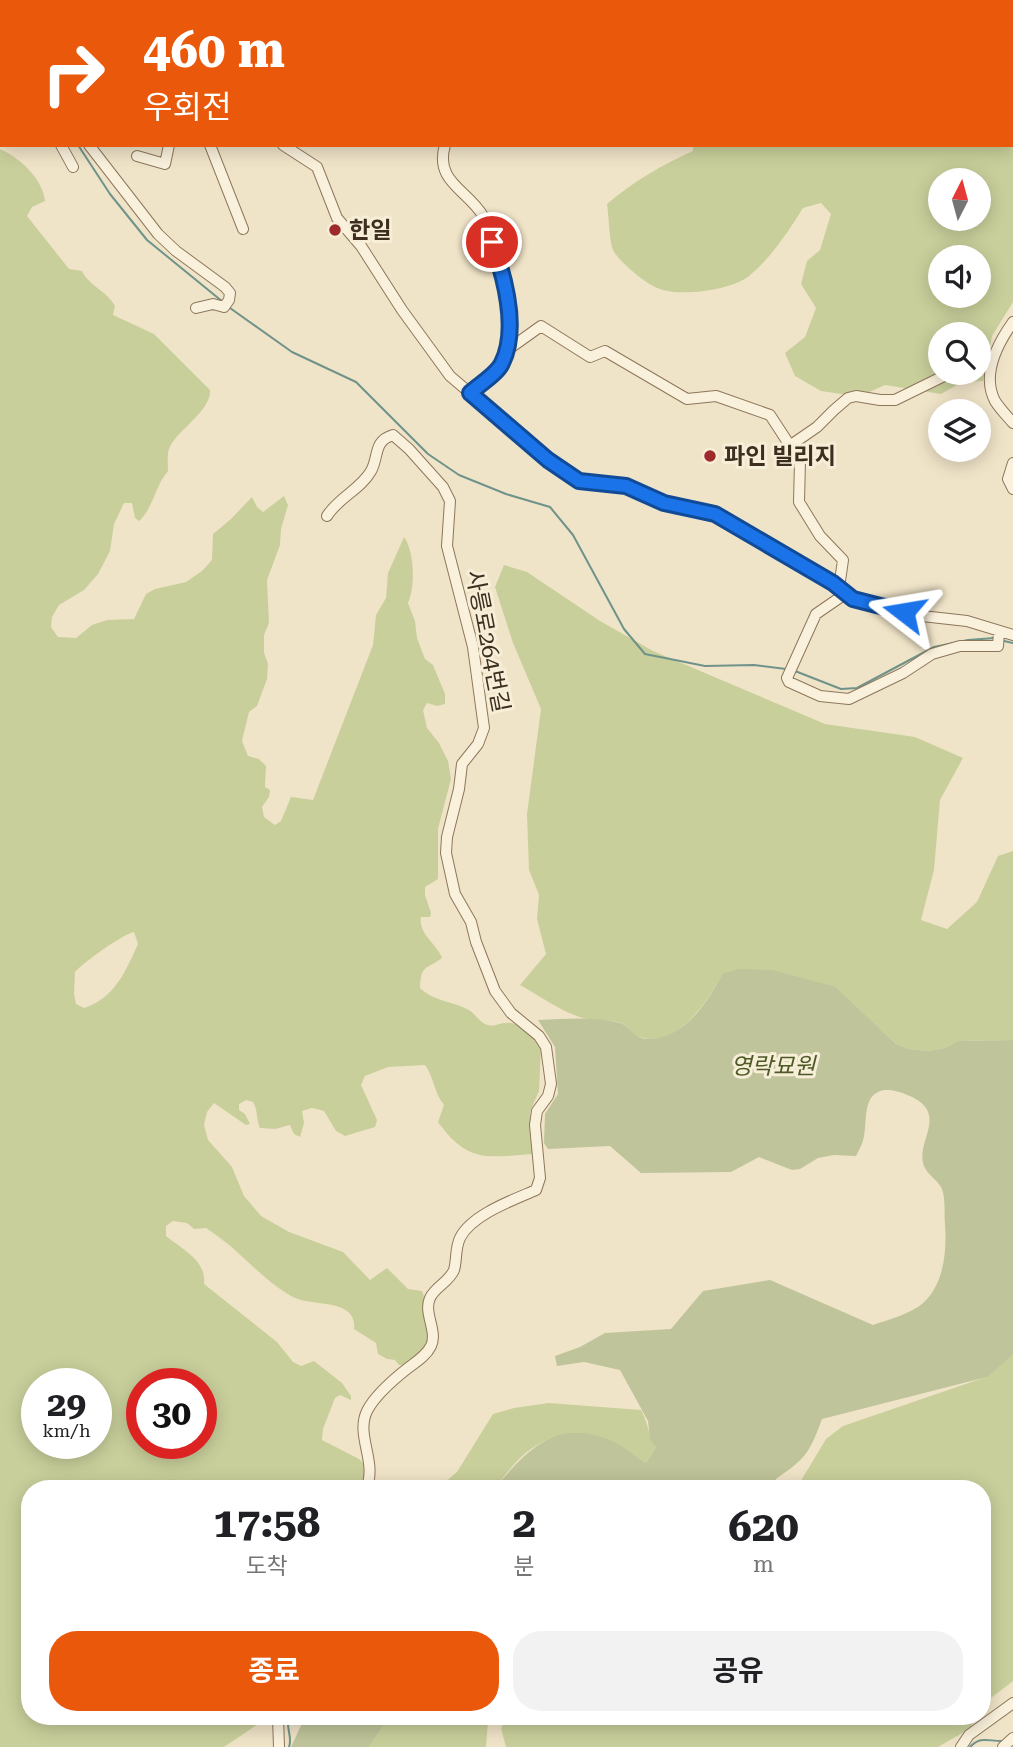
<!DOCTYPE html>
<html lang="ko">
<head>
<meta charset="utf-8">
<style>
  body { margin:0; font-family:"Roboto Serif","Noto Sans KR",serif; background:#f2f2f2; color:#202124; height:100vh; display:flex; flex-direction:column; font-size:26px; white-space:nowrap }
  * { box-sizing:border-box; margin:0 }
  p { font-size:23px; color:#757577 }
  .icon { flex:none; width:38px; height:38px; fill:none; stroke:currentColor; stroke-width:2; stroke-linecap:round; stroke-linejoin:round }
  .map { position:relative; flex:1; overflow:hidden }
  .sheet { position:absolute; left:21px; top:1480px; width:970px; height:245px; display:flex; flex-direction:column; background:#fff; border-radius:28px; box-shadow:0 4px 18px #0003 }
  .sheet>* { flex:none }
  .guide { position:absolute; left:0px; top:0px; width:1013px; height:147px; box-shadow:0 4px 18px #0003; background:#ea580c; color:#fff; overflow:hidden }
  .needle { width:46px; rotate:6deg }
  .buttons { position:absolute; left:928px; top:168px; display:grid; gap:14px }
  .buttons a { display:grid; place-items:center; width:63px; height:63px; border-radius:50%; background:#fff; box-shadow:0 4px 18px #0003; font-size:35px }
  .speed { position:absolute; left:21px; top:1368px; display:flex; gap:14px; font-size:35px; font-weight:700; text-align:center }
  .speed>* { display:grid; place-content:center; width:91px; height:91px; border-radius:50%; background:#fff; box-shadow:0 4px 18px #0003; line-height:1 }
  .speed small { font-size:18px; font-weight:400 }
  .speed .limit { border:10px solid #d22; background:#fff; color:#111 }
  .pin { position:absolute; display:grid; place-items:center; width:60px; height:60px; color:#fff; margin:-30px; border:4px solid #fff; border-radius:50%; box-shadow:0 2px 7px #0007 }
  .me { position:absolute; width:77px; margin:-38px; rotate:284deg; stroke-linejoin:round; filter:drop-shadow(0 0 5px #0008) }
  .turn { display:flex; align-items:center; gap:24px; height:147px; padding:0 28px; font-size:32px }
  .turn .icon { width:91px; height:91px; stroke-width:2.5 }
  .turn b { display:block; font-size:49px; line-height:60px }
  .eta { display:flex; justify-content:space-evenly; align-items:center; height:119px; text-align:center }
  .eta b { font-size:42px; font-weight:700; line-height:49px }
  .button { display:flex; gap:14px; margin-top:auto; padding:14px 28px }
  .button a { flex:1; height:80px; border-radius:28px; background:#ea580c; color:#fff; font-size:28px; font-weight:700; line-height:80px; text-align:center }
  .button a+a { background:#f2f2f2; color:#202124 }
  .map>svg:first-child { display:block }
  .green { fill:#c9cf9b; fill-rule:evenodd }
  .cemetery { fill:#bfc49a }
  .lines { fill:none; stroke-linecap:round; stroke-linejoin:round }
  .stream { stroke:#6f938a; stroke-width:2 }
  .minor-casing { stroke:#8d765c; stroke-width:12 }
  .major-casing { stroke:#5b4430; stroke-width:16 }
  .minor { stroke:#faf1dc; stroke-width:10 }
  .major { stroke:#f3d9a0; stroke-width:14 }
  .route-casing { stroke:#114b97; stroke-width:18 }
  .route { stroke:#1a73e8; stroke-width:12 }
  .poi-dot { fill:#9e2a2b; stroke:#f7eed8; stroke-width:2.5 }
  .labels { text-anchor:middle; stroke-width:6; stroke-linejoin:round; paint-order:stroke }
  .poi-label { font-size:23px; font-weight:bold; fill:#3d2e20; stroke:#f7eed8; text-anchor:start }
  .street-label { font-size:23px; fill:#3d2e20; stroke:#f7eed8 }
  .park-label { font-size:23px; font-style:italic; fill:#4d5a26; stroke:#f7eed8 }
</style>
</head>
<body>
<div class="map">
<svg width="1013" height="1747" viewBox="0 0 1013 1747">
  <rect width="100%" height="100%" fill="#f0e4c8"/>
  <path class="green" d="M 773,0 L 1013,0 L 1013,302 L 992,336 L 983,381 L 962,382 L 941,394 L 885,385 L 865,394 L 841,394 L 821,391 L 795,376 L 785,353 L 805,337 L 816,308 L 801,284 L 807,261 L 820,250 L 831,214 L 821,203 L 803,208 C 788,232 771,258 749,276 C 732,290 681,297 660,289 C 647,285 622,264 614,252 C 609,243 609,216 607,204 C 634,181 662,165 693,151 L 693,145 L 1012,145 L 1012,2 L 771,2 ZM 940,180 L 978,180 L 978,219 L 940,219 ZM 940,257 L 978,257 L 978,296 L 940,296 ZM 940,334 L 978,334 L 978,373 L 940,373 Z
    M 0,149 C 19,157 43,179 45,201 L 32,207 L 27,216 L 69,269 L 82,271 C 89,286 107,291 115,306 L 113,315 L 154,334 L 210,390 C 211,412 176,430 169,449 C 167,455 168,464 168,471 C 155,486 153,509 139,521 L 135,518 L 132,503 L 124,503 L 114,524 L 110,551 L 98,574 L 84,590 L 59,605 L 52,617 L 51,627 L 58,637 L 76,638 L 92,625 L 107,620 L 134,619 L 146,594 L 155,589 L 186,582 L 202,571 L 212,560 L 213,534 L 231,519 L 252,497 L 257,507 L 263,512 L 284,496 L 288,505 L 281,529 L 280,545 L 267,580 L 269,623 L 264,635 L 264,653 L 268,664 L 267,679 L 257,706 L 249,712 L 242,741 L 248,756 L 259,759 L 266,766 L 265,787 L 270,790 L 269,797 L 262,807 L 264,817 L 275,825 L 281,821 L 291,797 L 313,800 L 373,645 L 376,615 L 386,598 L 388,573 L 404,537 C 415,552 415,588 408,603 L 415,621 L 417,638 L 425,659 L 433,665 L 445,694 L 445,704 L 437,706 L 427,703 L 423,710 L 427,728 L 439,743 L 448,761 L 451,779 L 438,829 L 438,879 L 425,887 L 425,895 L 431,913 L 430,917 L 421,917 C 418,934 437,944 442,958 C 426,970 421,964 420,988 C 433,1001 452,1001 469,1010 C 475,1014 479,1021 485,1024 C 494,1028 498,1023 506,1023 C 521,1021 533,1039 541,1048 L 539,1091 L 530,1112 L 533,1154 C 488,1157 468,1164 438,1122 L 444,1105 C 434,1093 434,1077 425,1065 L 388,1067 L 365,1076 L 361,1085 L 377,1120 L 375,1127 L 345,1136 L 336,1131 L 324,1111 L 312,1108 L 302,1111 L 304,1123 L 300,1137 L 294,1134 L 290,1125 L 275,1129 L 260,1128 C 256,1119 258,1110 253,1102 L 246,1100 L 239,1104 L 239,1110 L 245,1114 L 250,1124 L 246,1125 L 214,1103 L 207,1112 L 204,1125 L 208,1140 L 232,1167 L 244,1196 L 261,1216 L 289,1232 L 343,1252 L 370,1280 L 387,1268 L 408,1289 L 422,1291 C 428,1305 432,1329 426,1343 C 422,1352 413,1358 406,1365 L 399,1365 L 395,1360 L 387,1359 L 378,1354 L 376,1343 L 354,1329 C 358,1298 312,1307 293,1297 C 272,1286 254,1267 237,1252 C 228,1243 217,1236 206,1228 L 194,1229 L 187,1223 L 173,1221 L 166,1226 L 166,1236 C 182,1249 207,1261 204,1284 L 277,1342 L 293,1362 L 301,1366 L 314,1361 L 342,1383 L 351,1396 L 351,1400 L 340,1395 L 335,1398 L 323,1429 L 322,1440 L 359,1459 L 367,1467 L 362,1489 L 30,1489 L 30,1717 L 274,1717 L 264,1720 L 224,1747 L 0,1747 ZM 134,932 L 138,944 C 125,972 115,998 84,1008 L 76,1004 L 74,993 L 75,972 C 84,962 123,934 134,932 ZM 37,1384 L 96,1384 L 96,1444 L 37,1444 ZM 142,1384 L 201,1384 L 201,1444 L 142,1444 Z
    M 504,565 L 527,572 L 600,621 L 653,651 L 825,724 L 915,737 L 963,758 L 940,800 L 934,870 L 921,920 L 947,929 L 977,902 L 998,856 L 1013,851 L 1013,1040 L 958,1041 L 945,1048 L 928,1051 L 909,1049 L 896,1044 L 836,987 L 722,974 C 710,999 677,1047 643,1038 C 633,1036 629,1026 621,1023 C 609,1019 595,1021 583,1018 C 564,1013 538,995 520,985 L 546,954 L 537,919 L 539,895 L 529,870 L 527,814 L 541,709 L 513,643 L 495,587 Z
    M 1013,1355 L 1013,1681 L 987,1701 L 982,1709 L 982,1489 L 796,1489 L 826,1439 L 843,1426 L 986,1377 Z
    M 549,1403 L 641,1410 C 648,1422 648,1435 656,1447 L 646,1463 C 609,1438 573,1420 531,1449 C 516,1459 505,1476 494,1489 L 440,1489 L 445,1482 L 457,1472 L 493,1414 L 514,1408 Z
    M 389,1717 L 491,1717 L 488,1722 L 486,1747 L 369,1747 Z
    M 507,1717 L 977,1717 L 969,1729 L 938,1747 L 506,1747 L 501,1728 Z"/>
  <path class="cemetery" d="M 739,969 L 772,970 L 836,987 L 896,1044 L 909,1049 L 928,1051 L 945,1048 L 958,1041 L 1013,1040 L 1013,1355 L 987,1377 L 822,1419 C 809,1454 806,1458 776,1479 L 773,1489 L 534,1489 C 520,1483 509,1489 494,1489 C 528,1449 557,1416 614,1442 C 626,1448 636,1457 646,1463 L 656,1447 L 650,1439 L 648,1421 L 620,1370 L 584,1362 L 557,1366 L 555,1356 L 580,1347 L 605,1333 L 671,1329 L 703,1291 L 770,1280 L 873,1325 C 888,1320 905,1315 918,1307 C 944,1289 947,1252 945,1224 C 944,1214 946,1196 941,1187 C 936,1179 928,1175 924,1166 C 914,1141 953,1112 905,1094 C 897,1091 886,1088 878,1092 C 863,1099 867,1123 864,1136 C 863,1143 859,1150 856,1156 L 834,1155 L 818,1158 L 800,1169 L 792,1170 L 759,1157 L 731,1172 L 641,1173 L 610,1146 L 548,1149 L 544,1143 L 545,1114 L 558,1094 L 555,1047 L 538,1020 C 566,1019 593,1016 620,1023 C 630,1026 635,1039 647,1039 C 683,1040 709,1001 722,974 Z
    M 305,1717 L 389,1717 L 369,1747 L 291,1747 Z"/>
  <g class="lines">
    <path class="stream" d="M 30,0 L 30,2
      M 78,145 L 110,194 L 147,240 L 223,302
      M 230,308 L 292,352 L 356,382 L 428,454 L 459,475 L 506,494 L 550,507 L 573,535 L 624,629 L 645,654 L 705,666 L 754,665 L 786,669
      M 1004,641 L 1013,643
      M 795,671 L 841,689 L 857,688 L 934,647 L 968,640 L 995,638
      M 289,1717 C 285,1727 293,1737 289,1747
      M 970,1747 C 980,1736 988,1741 1001,1741"/>
    <g class="minor-casing">
      <path id="minor" d="M 65,0 L 66,2
        M 104,2 L 104,0
        M 604,2 L 606,0
        M 61,145 L 73,167
        M 89,145 L 158,234 L 176,251 L 225,287 L 230,293 L 229,300 L 224,307 L 213,304 L 196,308
        M 210,145 L 243,229
        M 283,145 L 317,167 L 337,218 L 361,246 L 402,310 L 450,376 L 565,474 L 579,481 L 626,486 L 664,503 L 715,514 L 833,583 L 853,599 L 885,609 L 922,616 L 967,621 L 1013,635
        M 445,145 C 434,182 468,190 483,216 C 487,224 489,234 492,242 C 504,275 519,330 502,364 C 497,375 480,384 470,393
        M 137,156 L 165,164 L 169,145
        M 1013,322 C 998,343 981,374 995,401 C 1000,409 1007,416 1013,423
        M 506,351 L 541,326 L 590,357 L 605,351 L 687,399 L 716,396 L 770,415 L 800,461 L 799,502 L 820,536 L 843,560 L 839,588
        M 788,447 L 817,427 L 834,410 L 848,398 L 856,396 L 880,400 L 895,400 L 950,373
        M 1013,463 L 1008,479 L 1013,489
        M 327,516 C 338,498 361,489 371,471 C 379,457 373,441 393,435 L 409,449 L 443,487 L 450,501 L 447,546 L 473,647 L 484,728 L 478,744 L 462,764 L 459,789 L 447,837 L 446,853 L 455,894 L 471,922 L 476,942 L 495,991 L 511,1013 L 539,1036 L 546,1047 L 551,1084 L 548,1096 L 537,1111 L 535,1125 L 540,1178 L 536,1190 C 513,1200 471,1215 460,1238 C 455,1248 457,1260 454,1270 C 449,1282 435,1287 430,1298 C 423,1313 438,1331 431,1346 C 426,1356 416,1362 408,1368 C 394,1379 375,1395 367,1411 C 355,1436 378,1462 366,1489
        M 845,594 L 816,614 L 787,678 L 789,682 L 820,696 L 849,699 L 903,673 L 932,654 L 960,646 L 998,646 L 999,631
        M 278,1717 L 279,1747
        M 961,1747 L 969,1735 L 1013,1703
        M 1003,1747 L 1013,1738"/>
    </g>
    <g class="major-casing">
      <path id="major" d="M 471,2 L 473,0
        M 0,13 L 2,14"/>
    </g>
    <use href="#minor" class="minor"/>
    <use href="#major" class="major"/>
  </g>
  <g class="lines">
    <g class="route-casing">
      <path id="route" d="M 492,242 C 504,275 519,329 502,363 C 497,374 480,384 470,393 L 548,460 L 579,481 L 626,486 L 664,503 L 715,514 L 833,583 L 853,599 L 904,612"/>
    </g>
    <use href="#route" class="route"/>
  </g>
  <g class="poi-dot">
    <circle cx="335" cy="230" r="7"/>
    <circle cx="710" cy="456" r="7"/>
  </g>
  <g class="labels">
    <g class="poi-label">
      <text x="349" y="238">한일</text>
      <text x="724" y="464">파인 빌리지</text>
    </g>
    <g class="street-label">
      <text transform="translate(488 641) rotate(79)" y="8">사릉로264번길</text>
    </g>
    <g class="park-label">
      <text x="773" y="1074">영락묘원</text>
    </g>
  </g>
</svg>
<div class="buttons">
<a><svg class="needle" viewBox="-14 -14 28 28"><path d="M0-13l5 13h-10z" fill="#e53935"/><path d="M0 13l5-13h-10z" fill="#757577"/></svg></a>
<a><svg class="icon" aria-label="sound" viewBox="0 0 24 24"><path d="M4 9h4l5-4v14l-5-4H4zM17 9q2 3 0 6"/></svg></a>
<a><svg class="icon" aria-label="search" viewBox="0 0 24 24"><circle cx="10" cy="10" r="6"/><path d="M15 15l6 6"/></svg></a>
<a><svg class="icon" aria-label="layers" viewBox="0 0 24 24"><path d="M12 4l9 5-9 5-9-5zM3 14l9 5 9-5"/></svg></a>
</div>
<div class="speed"><div>29<small>km/h</small></div><div class="limit">30</div></div>
<div class="pin" style="left:492px;top:242px;background:#d93025"><svg class="icon" aria-label="arrive" viewBox="0 0 24 24"><path d="M6 21V4h12l-3 4 3 4H6"/></svg></div>
<svg class="me" style="left:904px;top:612px" viewBox="-20 -20 40 40"><path d="M0-17L14 15 0 8-14 15z" fill="#1a73e8" stroke="#fff" stroke-width="4"/></svg>
<div class="guide">
<div class="turn"><svg class="icon" aria-label="right" viewBox="0 0 24 24"><path d="M7 20v-9h11M14 6l5 5-5 5"/></svg><div><b>460 m</b>우회전</div></div>
</div>
<section class="sheet">
<div class="eta">
<div><b>17:58</b><p>도착</p></div>
<div><b>2</b><p>분</p></div>
<div><b>620</b><p>m</p></div>
</div>
<div class="button"><a>종료</a><a>공유</a></div>
</section>
</div>
</body>
</html>
